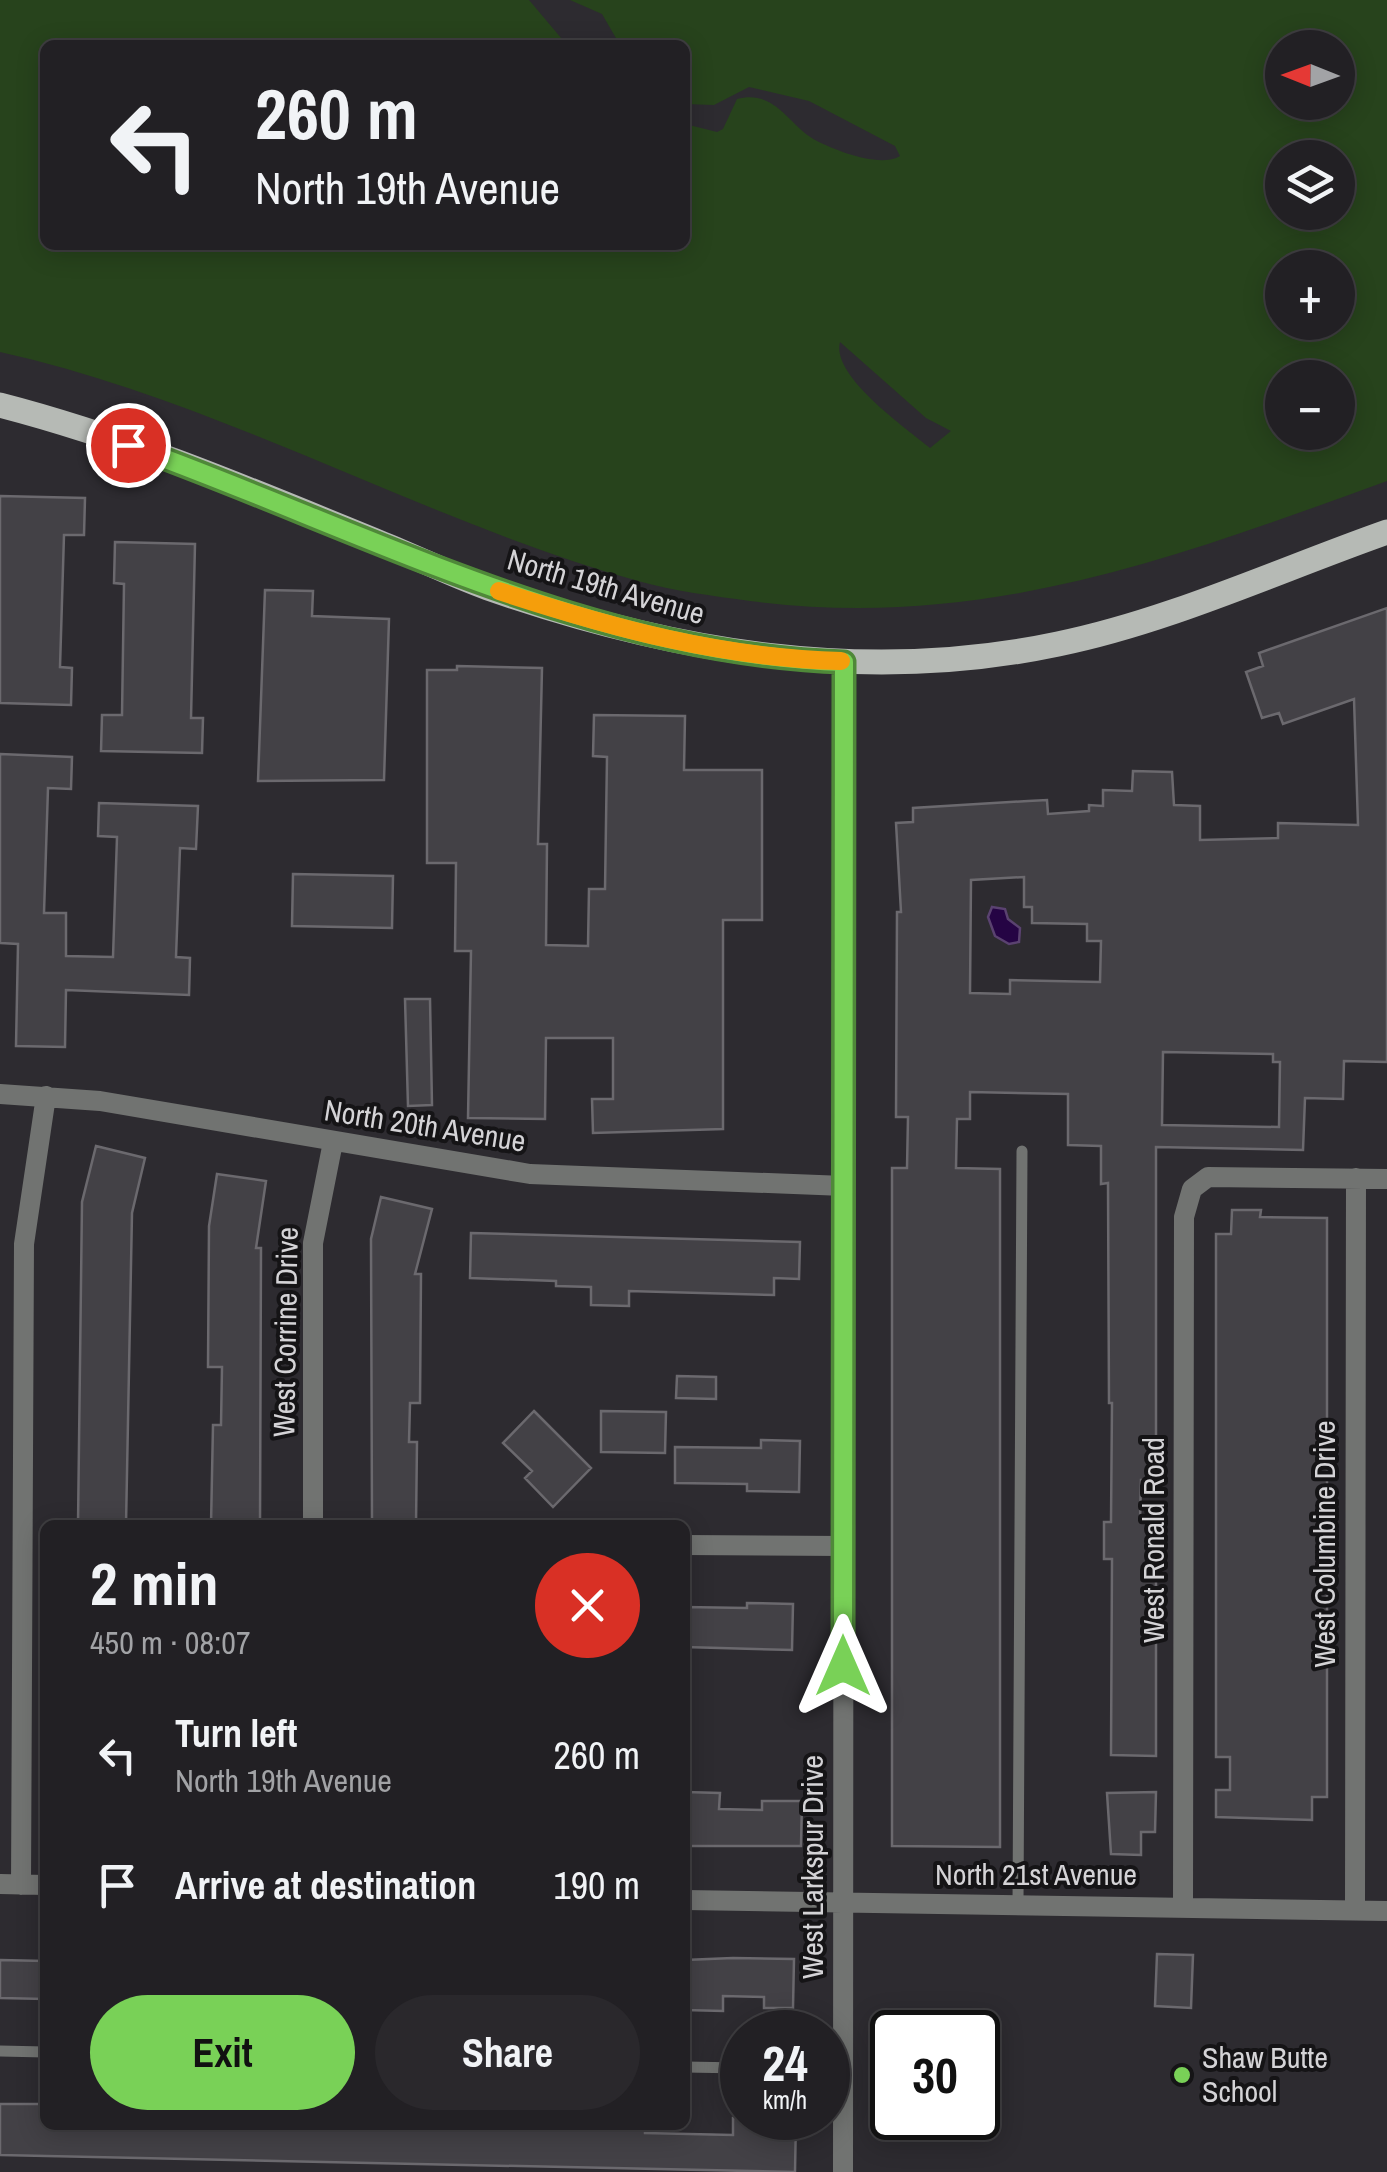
<!DOCTYPE html>
<html lang="en">
<head>
<meta charset="utf-8">
<style>
  body { margin:0; font-family:"Archivo Narrow",sans-serif; background:#2a282c; color:#f1f3f6; height:100vh; display:flex; flex-direction:column; font-size:38px; white-space:nowrap }
  * { box-sizing:border-box; margin:0 }
  p { font-size:32px; color:#a2a3a6 }
  .icon { flex:none; width:55px; height:55px; fill:none; stroke:currentColor; stroke-width:2; stroke-linecap:round; stroke-linejoin:round }
  .map { position:relative; flex:1; overflow:hidden }
  .drawer { position:absolute; left:40px; top:1520px; width:650px; height:610px; display:flex; flex-direction:column; background:#222024; border-radius:15px; box-shadow:0 5px 25px #0003,0 0 0 2px #3f3e41 }
  .drawer>* { flex:none }
  .guide { position:absolute; left:40px; top:40px; width:650px; height:210px; border-radius:15px; box-shadow:0 5px 25px #0003,0 0 0 2px #3f3e41; background:#222024; color:#f1f3f6; overflow:hidden }
  .needle { width:65px; rotate:271deg }
  .controls { position:absolute; left:1265px; top:30px; display:grid; gap:20px }
  .controls a { display:grid; place-items:center; width:90px; height:90px; border-radius:50%; background:#222024; box-shadow:0 5px 25px #0003,0 0 0 2px #3f3e41; font-size:50px }
  .speed { position:absolute; left:720px; top:2010px; display:flex; gap:20px; font-size:50px; font-weight:700; text-align:center }
  .speed>* { display:grid; place-content:center; width:130px; height:130px; border-radius:50%; background:#222024; box-shadow:0 5px 25px #0003,0 0 0 2px #3f3e41; line-height:1 }
  .speed small { font-size:25px; font-weight:400 }
  .speed .limit { border:5px solid #111; border-radius:15px; background:#fff; color:#111 }
  .pin { position:absolute; display:grid; place-items:center; width:85px; height:85px; color:#fff; margin:-42px; border:5px solid #fff; border-radius:50%; box-shadow:0 2px 10px #0007 }
  .me { position:absolute; width:110px; margin:-55px; rotate:0deg; stroke-linejoin:round; filter:drop-shadow(0 0 8px #0008) }
  .turn { display:flex; align-items:center; gap:35px; height:210px; padding:0 50px; font-size:45px }
  .turn .icon { width:130px; height:130px; stroke-width:2.5 }
  .turn b { display:block; font-size:70px; line-height:85px }
  .round { display:grid; place-items:center; flex:none; width:105px; height:105px; border-radius:52px; background:#2a282c }
  .overview { display:flex; align-items:center; justify-content:space-between; height:170px; padding:0 50px }
  h1 { font-size:60px; font-weight:700; line-height:75px }
  .primary-button { display:flex; gap:20px; margin-top:auto; padding:20px 50px }
  .primary-button a { flex:1; height:115px; border-radius:60px; background:#79d157; color:#111; font-size:40px; font-weight:700; line-height:115px; text-align:center }
  .primary-button a+a { background:#2a282c; color:#f1f3f6 }
  ul { padding:0; list-style:none }
  li { display:flex; align-items:center; gap:30px; height:130px; padding:0 50px }
  li div { flex:1 }
  li b { display:block; font-size:38px }
  li em { font-style:normal }
  .map>svg:first-child { display:block }
  .green { fill:#27431c; fill-rule:evenodd }
  .water { fill:#250444; stroke:#5a4270; stroke-width:2.5 }
  .building { fill:#434146; stroke:#6b696e; stroke-width:2.5; fill-rule:evenodd }
  .lines { fill:none; stroke-linecap:round; stroke-linejoin:round }
  .lane { stroke:#717371; stroke-width:11 }
  .street { stroke:#717371; stroke-width:20 }
  .primary { stroke:#b6bab5; stroke-width:25 }
  .route-casing { stroke:#4f8839; stroke-width:25 }
  .route { stroke:#79d157; stroke-width:18 }
  .slow { stroke:#f59e0b; stroke-width:18 }
  .poi-dot { fill:#79d157; stroke:#151416; stroke-width:4 }
  .labels { text-anchor:middle; stroke-width:8; stroke-linejoin:round; paint-order:stroke }
  .street-label { font-size:30px; fill:#d4d3d6; stroke:#151416 }
  .poi-label { font-size:30px; fill:#d4d3d6; stroke:#151416; text-anchor:start }
</style>
</head>
<body>
<div class="map">
<svg width="1387" height="2172" viewBox="0 0 1387 2172">
  <rect width="100%" height="100%" fill="#2d2b30"/>
  <path class="green" d="M 0,0 L 529,0 L 567,45 L 45,45 L 45,245 L 685,245 L 685,124 L 717,132 L 723,129 L 737,99 C 777,89 788,126 817,141 C 837,151 880,168 900,156 L 895,146 L 809,101 L 749,87 L 714,105 L 685,104 L 685,45 L 620,45 L 602,14 L 570,0 L 1387,0 L 1387,481 C 1172,559 983,631 750,601 C 713,596 674,591 638,581 C 421,520 221,401 0,352 ZM 1282,48 L 1338,48 L 1338,102 L 1282,102 ZM 1282,158 L 1338,158 L 1338,212 L 1282,212 ZM 1282,268 L 1338,268 L 1338,322 L 1282,322 ZM 840,342 L 926,418 L 951,431 L 930,448 C 905,427 831,376 840,342 ZM 1282,378 L 1338,378 L 1338,432 L 1282,432 Z"/>
  <path class="water" d="M 992,907 L 1005,909 L 1008,919 L 1020,928 L 1019,942 L 1009,944 L 995,936 L 988,917 Z"/>
  <path class="building" d="M 0,496 L 85,498 L 84,535 L 64,535 L 60,667 L 72,668 L 71,705 L 0,703 Z
    M 115,542 L 195,544 L 191,718 L 203,718 L 202,753 L 101,751 L 102,715 L 122,715 L 124,584 L 114,583 Z
    M 265,590 L 313,591 L 312,616 L 389,619 L 384,780 L 258,781 Z
    M 1387,608 L 1387,1062 L 1344,1061 L 1343,1099 L 1305,1098 L 1303,1150 L 1156,1147 L 1156,1480 L 1141,1480 L 1140,1522 L 1156,1522 L 1156,1756 L 1111,1755 L 1112,1559 L 1104,1559 L 1104,1522 L 1111,1522 L 1112,1403 L 1109,1403 L 1108,1183 L 1101,1184 L 1101,1146 L 1068,1145 L 1068,1094 L 970,1092 L 970,1119 L 957,1119 L 956,1168 L 1000,1169 L 1000,1847 L 892,1846 L 892,1168 L 907,1168 L 908,1117 L 896,1117 L 897,912 L 901,912 L 896,823 L 913,822 L 913,808 L 1028,801 L 1047,800 L 1048,814 L 1089,811 L 1089,805 L 1103,806 L 1103,790 L 1132,791 L 1133,771 L 1172,772 L 1174,805 L 1200,806 L 1200,840 L 1278,838 L 1278,823 L 1358,825 L 1354,699 L 1283,724 L 1279,713 L 1262,718 L 1246,672 L 1263,666 L 1259,653 ZM 1024,877 L 1024,907 L 1032,907 L 1032,923 L 1087,924 L 1087,941 L 1101,941 L 1100,982 L 1010,980 L 1010,994 L 970,993 L 971,880 ZM 1163,1052 L 1273,1054 L 1273,1062 L 1280,1062 L 1279,1127 L 1162,1125 Z
    M 457,666 L 542,668 L 538,844 L 547,844 L 546,945 L 588,946 L 589,889 L 605,889 L 607,757 L 593,756 L 594,715 L 685,716 L 684,770 L 762,770 L 762,920 L 723,920 L 723,1129 L 593,1133 L 592,1099 L 613,1099 L 613,1038 L 546,1038 L 545,1119 L 468,1118 L 471,951 L 455,951 L 456,863 L 427,863 L 427,670 L 457,670 Z
    M 0,754 L 72,757 L 71,789 L 48,788 L 44,913 L 66,913 L 66,956 L 113,957 L 117,837 L 98,836 L 99,803 L 198,806 L 196,849 L 180,848 L 176,957 L 190,958 L 189,995 L 66,990 L 65,1047 L 16,1046 L 18,944 L 0,943 Z
    M 293,874 L 393,876 L 392,928 L 292,926 Z
    M 405,999 L 430,999 L 432,1105 L 408,1106 Z
    M 96,1146 L 145,1158 L 132,1213 L 126,1525 L 78,1525 L 82,1202 Z
    M 217,1174 L 266,1181 L 256,1248 L 261,1248 L 260,1525 L 211,1525 L 213,1425 L 221,1425 L 222,1367 L 208,1367 L 209,1226 Z
    M 381,1197 L 432,1209 L 415,1274 L 421,1274 L 420,1403 L 410,1403 L 409,1442 L 417,1442 L 416,1525 L 372,1525 L 371,1239 Z
    M 1232,1210 L 1261,1210 L 1260,1217 L 1327,1218 L 1327,1797 L 1312,1797 L 1312,1820 L 1216,1817 L 1216,1790 L 1230,1790 L 1230,1757 L 1216,1757 L 1216,1234 L 1231,1234 Z
    M 471,1233 L 800,1242 L 799,1279 L 774,1278 L 774,1295 L 629,1291 L 629,1306 L 591,1305 L 591,1287 L 556,1286 L 556,1281 L 470,1278 Z
    M 677,1376 L 716,1377 L 716,1399 L 676,1398 Z
    M 534,1411 L 591,1468 L 553,1507 L 525,1478 L 532,1471 L 503,1443 Z
    M 601,1411 L 666,1412 L 665,1453 L 601,1452 Z
    M 761,1440 L 800,1441 L 799,1492 L 747,1491 L 747,1484 L 675,1483 L 675,1447 L 761,1448 Z
    M 747,1603 L 793,1604 L 792,1650 L 685,1647 L 685,1607 L 747,1608 Z
    M 685,1792 L 720,1793 L 719,1809 L 762,1810 L 762,1801 L 802,1801 L 801,1846 L 685,1846 Z
    M 1156,1792 L 1155,1832 L 1141,1832 L 1141,1855 L 1111,1854 L 1107,1793 Z
    M 1157,1954 L 1193,1955 L 1191,2008 L 1155,2006 Z
    M 733,1958 L 794,1959 L 793,2008 L 764,2008 L 764,1997 L 723,1996 L 723,2011 L 685,2010 L 685,1960 Z
    M 0,1960 L 45,1961 L 45,1999 L 0,1998 Z
    M 0,2104 L 45,2104 L 45,2125 L 645,2125 L 645,2133 L 733,2135 L 733,2118 L 796,2118 L 795,2172 L 0,2155 Z"/>
  <g class="lines">
    <path class="lane" d="M 1018,1905 L 1022,1151
      M 0,2051 L 45,2052
      M 685,2067 L 742,2068"/>
    <path class="street" d="M 0,1094 L 100,1101 L 530,1174 L 844,1186
      M 313,1525 L 313,1243 L 333,1142
      M 685,1545 L 843,1546
      M 0,1884 L 45,1885
      M 21,1885 L 24,1244 L 46,1096
      M 685,1900 L 1387,1911
      M 1183,1906 L 1184,1217 L 1192,1189 L 1208,1177 L 1387,1179
      M 1355,1910 L 1356,1178
      M 843,2172 L 844,661"/>
    <path class="primary" d="M 0,405 C 132,439 258,493 383,544 C 418,558 452,575 488,588 C 672,652 864,685 1058,644 C 1170,621 1279,570 1387,532"/>
  </g>
  <g class="lines">
    <g class="route-casing">
      <path id="route" d="M 128,445 C 364,530 589,654 844,662 L 843,1666"/>
    </g>
    <use href="#route" class="route"/>
    <path class="slow" d="M 499,591 C 612,628 722,658 841,661"/>
  </g>
  <circle class="poi-dot" cx="1182" cy="2075" r="10"/>
  <g class="labels">
    <g class="street-label">
      <text transform="translate(606 587) rotate(16)" y="10">North 19th Avenue</text>
      <text transform="translate(425 1126) rotate(9)" y="10">North 20th Avenue</text>
      <text transform="translate(286 1332) rotate(-89)" y="10">West Corrine Drive</text>
      <text transform="translate(1154 1540) rotate(-90)" y="10">West Ronald Road</text>
      <text transform="translate(1325 1544) rotate(-90)" y="10">West Columbine Drive</text>
      <text transform="translate(813 1867) rotate(-90)" y="10">West Larkspur Drive</text>
      <text x="1036" y="1885">North 21st Avenue</text>
    </g>
    <g class="poi-label">
      <text x="1202" y="2068">Shaw Butte<tspan x="1202" dy="34">School</tspan></text>
    </g>
  </g>
</svg>
<div class="controls">
<a><svg class="needle" viewBox="-14 -14 28 28"><path d="M0-13l5 13h-10z" fill="#e53935"/><path d="M0 13l5-13h-10z" fill="#a2a3a6"/></svg></a>
<a><svg class="icon" aria-label="layers" viewBox="0 0 24 24"><path d="M12 4l9 5-9 5-9-5zM3 14l9 5 9-5"/></svg></a>
<a>+</a>
<a>−</a>
</div>
<div class="speed"><div>24<small>km/h</small></div><div class="limit">30</div></div>
<div class="pin" style="left:128px;top:445px;background:#d93025"><svg class="icon" aria-label="arrive" viewBox="0 0 24 24"><path d="M6 21V4h12l-3 4 3 4H6"/></svg></div>
<svg class="me" style="left:843px;top:1666px" viewBox="-20 -20 40 40"><path d="M0-17L14 15 0 8-14 15z" fill="#79d157" stroke="#fff" stroke-width="4"/></svg>
<div class="guide">
<div class="turn"><svg class="icon" aria-label="left" viewBox="0 0 24 24"><path d="M17 20v-9H6M10 6l-5 5 5 5"/></svg><div><b>260 m</b>North 19th Avenue</div></div>
</div>
<section class="drawer">
<div class="overview"><div><h1>2 min</h1><p>450 m · 08:07</p></div><a class="round" style="background:#d93025;color:#fff"><svg class="icon" aria-label="close" viewBox="0 0 24 24"><path d="M6 6l12 12M18 6L6 18"/></svg></a></div>
<ul>
<li><svg class="icon" aria-label="left" viewBox="0 0 24 24"><path d="M17 20v-9H6M10 6l-5 5 5 5"/></svg><div><b>Turn left</b><p>North 19th Avenue</p></div><em>260 m</em></li>
<li><svg class="icon" aria-label="arrive" viewBox="0 0 24 24"><path d="M6 21V4h12l-3 4 3 4H6"/></svg><div><b>Arrive at destination</b></div><em>190 m</em></li>
</ul>
<div class="primary-button"><a>Exit</a><a>Share</a></div>
</section>
</div>
</body>
</html>
